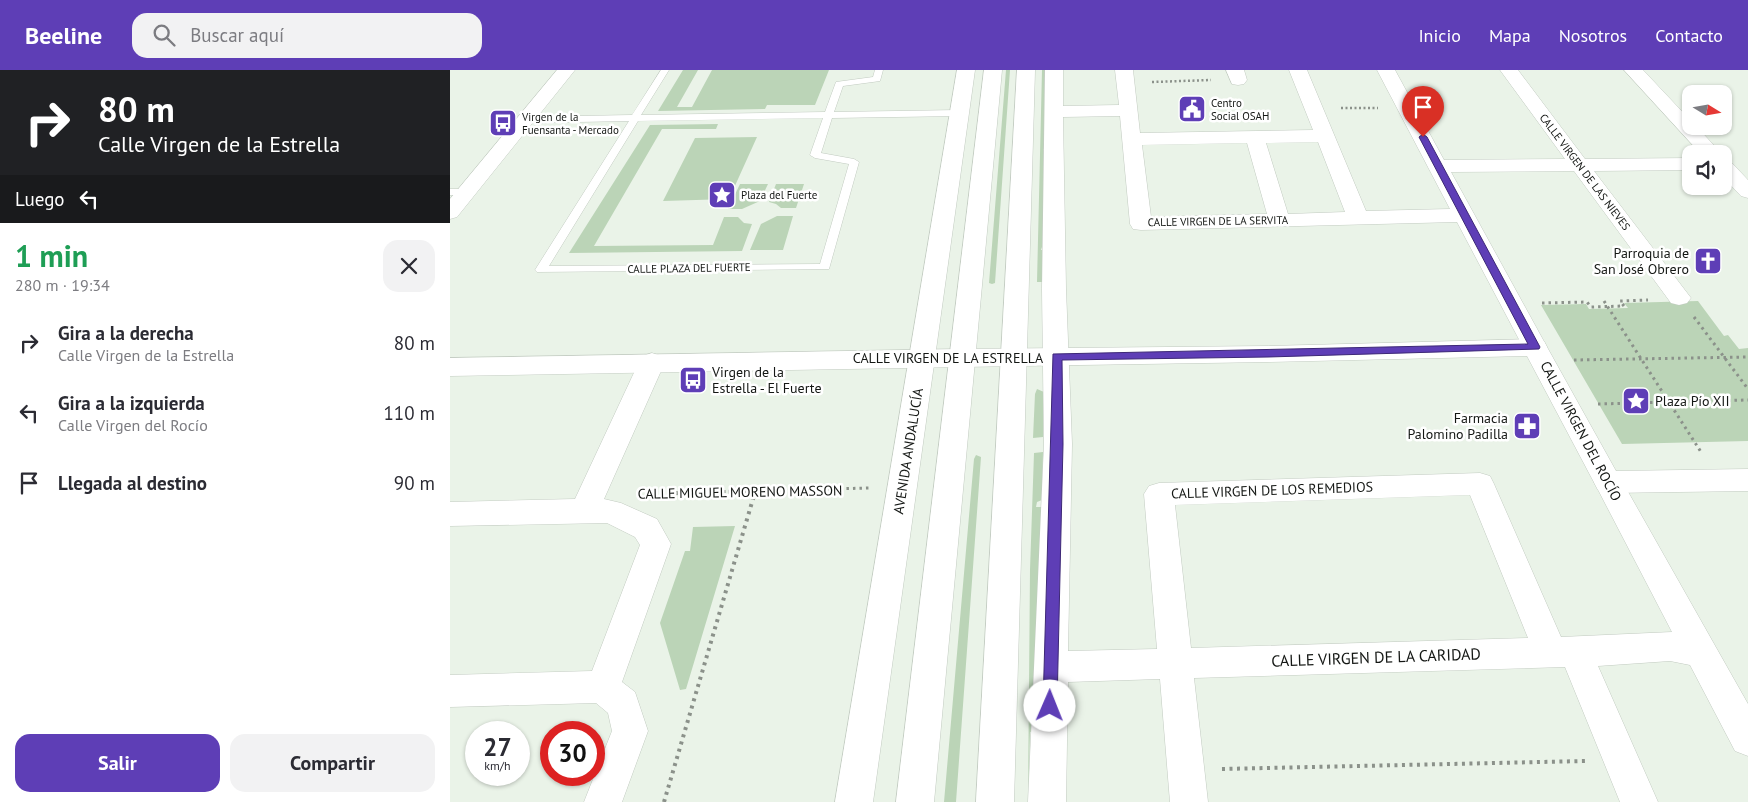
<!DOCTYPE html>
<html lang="es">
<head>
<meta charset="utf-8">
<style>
  body { margin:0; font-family:"PT Sans",sans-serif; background:#f2f2f3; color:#2b2b33; height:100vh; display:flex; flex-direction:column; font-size:19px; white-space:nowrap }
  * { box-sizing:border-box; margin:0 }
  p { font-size:16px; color:#7c7c81 }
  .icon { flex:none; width:28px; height:28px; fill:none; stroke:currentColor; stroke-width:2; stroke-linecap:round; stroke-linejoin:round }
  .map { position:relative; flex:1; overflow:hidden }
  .panel { display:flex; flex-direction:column; background:#fff; width:450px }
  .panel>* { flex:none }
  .top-card { background:#202124; color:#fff; overflow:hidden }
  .needle { width:32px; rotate:101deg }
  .tools { position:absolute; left:1232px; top:15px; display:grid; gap:10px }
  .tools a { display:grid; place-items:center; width:50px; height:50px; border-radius:10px; background:#fff; box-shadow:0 1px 4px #0004; font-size:25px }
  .speed { position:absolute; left:15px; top:651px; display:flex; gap:10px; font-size:25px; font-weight:700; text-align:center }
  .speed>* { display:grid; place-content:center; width:65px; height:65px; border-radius:50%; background:#fff; box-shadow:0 1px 4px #0004; line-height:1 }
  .speed small { font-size:12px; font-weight:400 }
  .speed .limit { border:8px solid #d22; background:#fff; color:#111 }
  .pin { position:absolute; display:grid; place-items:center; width:42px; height:42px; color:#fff; margin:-51px -21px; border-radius:50% 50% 50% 0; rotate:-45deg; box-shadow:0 0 5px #0007 }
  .pin .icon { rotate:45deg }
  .me { position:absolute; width:55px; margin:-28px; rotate:1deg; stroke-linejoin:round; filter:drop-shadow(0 0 4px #0008) }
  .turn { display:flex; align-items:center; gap:18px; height:105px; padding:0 15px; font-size:22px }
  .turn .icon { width:65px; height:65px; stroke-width:2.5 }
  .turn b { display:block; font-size:35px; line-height:42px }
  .then { display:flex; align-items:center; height:48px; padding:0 15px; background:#0003; gap:10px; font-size:19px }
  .round { display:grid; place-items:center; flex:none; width:52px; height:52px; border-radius:15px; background:#f2f2f3 }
  .head { display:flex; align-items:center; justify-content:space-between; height:85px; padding:0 15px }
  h1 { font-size:30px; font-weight:700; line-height:38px; color:#1e9e55 }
  .action { display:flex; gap:10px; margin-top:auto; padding:10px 15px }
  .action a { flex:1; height:58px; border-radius:15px; background:#5e3eb6; color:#fff; font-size:20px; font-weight:700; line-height:58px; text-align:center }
  .action a+a { background:#f2f2f3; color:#2b2b33 }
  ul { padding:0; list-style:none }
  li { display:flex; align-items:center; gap:15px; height:70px; padding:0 15px }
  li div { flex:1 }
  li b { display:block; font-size:19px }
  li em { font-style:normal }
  header { display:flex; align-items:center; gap:30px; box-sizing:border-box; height:70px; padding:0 25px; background:#5e3eb6; color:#fff }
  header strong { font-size:24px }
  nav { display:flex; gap:28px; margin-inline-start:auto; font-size:18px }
  .search { width:350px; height:45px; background:#f2f2f3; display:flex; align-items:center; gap:12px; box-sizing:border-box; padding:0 18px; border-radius:15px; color:#7c7c81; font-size:19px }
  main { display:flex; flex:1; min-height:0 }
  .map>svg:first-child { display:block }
  .green { fill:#bbd4b7 }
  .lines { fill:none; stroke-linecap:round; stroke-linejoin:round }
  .service-casing { stroke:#c2cbc1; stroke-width:1 }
  .minor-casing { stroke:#c2cbc1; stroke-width:1 }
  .tertiary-casing { stroke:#c2cbc1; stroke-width:1 }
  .secondary-casing { stroke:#c2cbc1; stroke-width:1 }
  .primary-casing { stroke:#c2cbc1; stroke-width:1 }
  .path-far2 { stroke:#8b918a; stroke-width:2.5; stroke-dasharray:2 2.5; stroke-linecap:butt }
  .path-far1 { stroke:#8b918a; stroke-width:3; stroke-dasharray:2.5 4; stroke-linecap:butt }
  .path { stroke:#8b918a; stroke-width:4; stroke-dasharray:3 4.5; stroke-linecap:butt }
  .service { fill:#fff; fill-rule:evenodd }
  .minor { fill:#fff; fill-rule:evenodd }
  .tertiary { fill:#fff; fill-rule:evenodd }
  .secondary { fill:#fff; fill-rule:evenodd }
  .primary { fill:#fff; fill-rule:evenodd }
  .route { fill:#5e3eb6; stroke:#3d2876 }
  .labels { text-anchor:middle; stroke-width:5; stroke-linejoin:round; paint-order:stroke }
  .far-poi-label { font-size:11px; fill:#141714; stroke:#fff; text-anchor:start }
  .far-street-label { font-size:11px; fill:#141714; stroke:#fff }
  .poi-label { font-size:14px; fill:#141714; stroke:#fff; text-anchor:end }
  .street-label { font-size:14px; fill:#141714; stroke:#fff }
  .near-street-label { font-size:16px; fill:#141714; stroke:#fff }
</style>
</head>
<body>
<header>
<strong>Beeline</strong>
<div class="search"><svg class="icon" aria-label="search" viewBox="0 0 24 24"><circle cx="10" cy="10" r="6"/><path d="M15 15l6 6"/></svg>Buscar aquí</div>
<nav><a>Inicio</a><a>Mapa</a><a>Nosotros</a><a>Contacto</a></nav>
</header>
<main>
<section class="panel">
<div class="top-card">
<div class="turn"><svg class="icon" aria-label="right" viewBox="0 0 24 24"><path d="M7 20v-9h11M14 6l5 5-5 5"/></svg><div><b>80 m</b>Calle Virgen de la Estrella</div></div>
<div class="then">Luego<svg class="icon" aria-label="left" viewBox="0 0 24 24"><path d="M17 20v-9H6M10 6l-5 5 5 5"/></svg></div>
</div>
<div class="head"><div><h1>1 min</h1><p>280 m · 19:34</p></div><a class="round"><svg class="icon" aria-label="close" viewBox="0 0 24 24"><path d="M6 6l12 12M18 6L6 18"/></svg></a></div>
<ul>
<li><svg class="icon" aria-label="right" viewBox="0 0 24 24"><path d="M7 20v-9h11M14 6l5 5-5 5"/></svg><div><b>Gira a la derecha</b><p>Calle Virgen de la Estrella</p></div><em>80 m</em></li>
<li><svg class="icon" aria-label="left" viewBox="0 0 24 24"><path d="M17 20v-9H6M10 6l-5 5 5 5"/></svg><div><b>Gira a la izquierda</b><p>Calle Virgen del Rocío</p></div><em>110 m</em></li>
<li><svg class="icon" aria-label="arrive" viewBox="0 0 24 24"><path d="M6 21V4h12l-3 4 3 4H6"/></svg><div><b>Llegada al destino</b></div><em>90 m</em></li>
</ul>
<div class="action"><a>Salir</a><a>Compartir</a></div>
</section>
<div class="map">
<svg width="1298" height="732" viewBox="0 0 1298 732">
  <rect width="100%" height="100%" fill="#eaf3e8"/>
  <path class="green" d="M 233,0 L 248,0 L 227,37 L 242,37 L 262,0 L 379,0 L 365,35 L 317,35 L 315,39 L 208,41 Z
    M 556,0 L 560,0 L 545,213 L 542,214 L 539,213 Z
    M 592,0 L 599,0 L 597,78 L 593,79 L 594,81 L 597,80 L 596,177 L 592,177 L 591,180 L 596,180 L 596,212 L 587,212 Z
    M 268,54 L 266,59 L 212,59 L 144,176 L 263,175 L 274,147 L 288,147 L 294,153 L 302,154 L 292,181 L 119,183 L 200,55 Z
    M 307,67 L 279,129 L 213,131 L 245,68 Z
    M 290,114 L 318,114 L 310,131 L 292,139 L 278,139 Z
    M 326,114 L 354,114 L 346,138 L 331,138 L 326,134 L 319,132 Z
    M 327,146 L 343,146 L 333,180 L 300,180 L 311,154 Z
    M 1248,231 L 1274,266 L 1278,265 L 1289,279 L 1298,278 L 1298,371 L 1172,374 L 1091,235 L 1136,234 L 1139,239 L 1178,238 L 1174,233 Z
    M 587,319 L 594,322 L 593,367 L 583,368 L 585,324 Z
    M 593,382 L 592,430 L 587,432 L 586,437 L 592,437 L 589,660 L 580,662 L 578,732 L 580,500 L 584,383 Z
    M 526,385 L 531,387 L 506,732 L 494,732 L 524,389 Z
    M 285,456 L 236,619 L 230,620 L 210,553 L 235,481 L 240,481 L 243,457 Z"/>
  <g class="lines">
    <g class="service-casing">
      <path id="service" d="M 211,0 L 219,0 L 191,45 L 375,42 L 386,12 L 423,7 L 425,0 L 433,0 L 430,11 L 393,16 L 384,42 L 509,40 L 514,43 L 509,46 L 382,48 L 371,83 L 404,89 L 409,92 L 379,199 L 87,202 L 85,200 L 179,51 L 75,53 L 70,50 L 75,47 L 182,45 ZM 373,48 L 360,85 L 365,88 L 399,94 L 370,194 L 99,196 L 188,51 Z
        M 0,119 L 18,119 L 23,122 L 18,125 L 0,125 Z"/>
    </g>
    <g class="minor-casing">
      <path id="minor" d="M 507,0 L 525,0 L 423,732 L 385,732 Z
        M 595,0 L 613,0 L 613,36 L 669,35 L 665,0 L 683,0 L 690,63 L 863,60 L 839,0 L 857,0 L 916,141 L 1000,139 L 927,0 L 945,0 L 994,90 L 1115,89 L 1050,0 L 1068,0 L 1135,89 L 1241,88 L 1241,100 L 1144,101 L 1241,228 L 1237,233 L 1229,235 L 1221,233 L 1124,101 L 1001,102 L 1097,277 L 1094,283 L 1085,285 L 1076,283 L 1073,277 L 1007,152 L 691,160 L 683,159 L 680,154 L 670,46 L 613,47 L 616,219 L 622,374 L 618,581 L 707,579 L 694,424 L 699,416 L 709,413 L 1030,403 L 1040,406 L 1044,414 L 1111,567 L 1222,562 L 1144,412 L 1148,404 L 1158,401 L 1168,404 L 1298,634 L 1298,686 L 1285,681 L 1240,595 L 1220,591 L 1148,596 L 1208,732 L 1170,732 L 1115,597 L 744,608 L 758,732 L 720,732 L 710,609 L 618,612 L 616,732 L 578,732 L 594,374 L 592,219 ZM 868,72 L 895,142 L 838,144 L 816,73 ZM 797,73 L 817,144 L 701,147 L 692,75 ZM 1020,425 L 1078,568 L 741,578 L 725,435 Z
        M 776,0 L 794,0 L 797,10 L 794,14 L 788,15 L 782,14 Z
        M 1174,0 L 1193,0 L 1241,51 L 1241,56 L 1246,56 L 1272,84 L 1251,84 Z
        M 1274,90 L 1281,92 L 1298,110 L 1298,128 L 1291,126 L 1274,108 Z
        M 202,283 L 211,286 L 215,292 L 154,429 L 171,433 L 207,449 L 221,474 L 172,612 L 185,622 L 198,661 L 172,732 L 134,732 L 162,661 L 158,643 L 146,633 L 0,637 L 0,605 L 142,601 L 190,475 L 185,467 L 157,453 L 0,456 L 0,432 L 125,429 L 189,292 L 193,286 Z"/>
    </g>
    <g class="tertiary-casing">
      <path id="tertiary" d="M 1085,269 L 1094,271 L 1097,277 L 1166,401 L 1298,399 L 1298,421 L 1158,423 L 1148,420 L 1077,286 L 818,292 L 511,297 L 502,294 L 498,288 L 502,282 L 511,279 L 818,276 Z"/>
    </g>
    <g class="secondary-casing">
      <path id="secondary" d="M 107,0 L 125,0 L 7,147 L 0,149 L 0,129 Z
        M 511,279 L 520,282 L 524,288 L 520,294 L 511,297 L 0,306 L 0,288 Z"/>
    </g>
    <g class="primary-casing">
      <path id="primary" d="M 534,0 L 552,0 L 484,732 L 446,732 Z
        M 567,0 L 585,0 L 564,732 L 526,732 Z"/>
    </g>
    <path class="path-far2" d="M 702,12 L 761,10
      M 891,38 L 928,38"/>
    <path class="path-far1" d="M 1154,231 L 1251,382
      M 1092,233 L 1137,232 L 1141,237 L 1174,236 L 1170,231 L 1198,230
      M 1244,247 L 1298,319
      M 1124,290 L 1298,287
      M 1148,334 L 1298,330
      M 260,422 L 420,418"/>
    <path class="path" d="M 196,424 L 307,421
      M 772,699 L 1135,691
      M 214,732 L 305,422"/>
    <use href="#service" class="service"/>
    <use href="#minor" class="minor"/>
    <use href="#tertiary" class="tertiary"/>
    <use href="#secondary" class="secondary"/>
    <use href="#primary" class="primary"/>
  </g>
  <path class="route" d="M 973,64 L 977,67 L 1090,277 L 1089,279 L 818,287 L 612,290 L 613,374 L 607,636 L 605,641 L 600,643 L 595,641 L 593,636 L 603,284 L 1078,274 L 969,67 Z"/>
  <defs>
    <g id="civic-square" transform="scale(1.4375)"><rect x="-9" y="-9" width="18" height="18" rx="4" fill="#5e3eb6" stroke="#fff"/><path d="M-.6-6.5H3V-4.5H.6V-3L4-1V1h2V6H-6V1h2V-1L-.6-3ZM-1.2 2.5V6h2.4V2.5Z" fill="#fff"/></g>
    <g id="bus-square" transform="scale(1.4375)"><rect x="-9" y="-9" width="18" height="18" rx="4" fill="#5e3eb6" stroke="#fff"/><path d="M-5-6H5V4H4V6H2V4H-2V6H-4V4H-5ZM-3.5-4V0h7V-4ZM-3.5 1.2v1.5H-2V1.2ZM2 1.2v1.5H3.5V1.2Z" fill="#fff"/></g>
    <g id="sight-square" transform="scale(1.4375)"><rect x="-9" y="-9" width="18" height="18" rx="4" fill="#5e3eb6" stroke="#fff"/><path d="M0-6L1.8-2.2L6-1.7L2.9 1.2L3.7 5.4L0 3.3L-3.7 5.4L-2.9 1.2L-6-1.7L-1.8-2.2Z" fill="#fff"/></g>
    <g id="church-square" transform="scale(1.4375)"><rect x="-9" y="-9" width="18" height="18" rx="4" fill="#5e3eb6" stroke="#fff"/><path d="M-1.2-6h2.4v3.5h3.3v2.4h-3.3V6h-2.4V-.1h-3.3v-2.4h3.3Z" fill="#fff"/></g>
    <g id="pharmacy-square" transform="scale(1.4375)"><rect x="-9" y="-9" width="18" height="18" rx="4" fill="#5e3eb6" stroke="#fff"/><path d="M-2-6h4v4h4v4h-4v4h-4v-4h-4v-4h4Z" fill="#fff"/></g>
  </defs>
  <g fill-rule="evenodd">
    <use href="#civic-square" x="742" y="39"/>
    <use href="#bus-square" x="53" y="53"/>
    <use href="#sight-square" x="272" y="125"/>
    <use href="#church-square" x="1258" y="191"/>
    <use href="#bus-square" x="243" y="310"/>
    <use href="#sight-square" x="1186" y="331"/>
    <use href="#pharmacy-square" x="1077" y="356"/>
  </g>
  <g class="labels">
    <g class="far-poi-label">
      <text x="761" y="37">Centro<tspan x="761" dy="13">Social OSAH</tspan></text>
      <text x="72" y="51">Virgen de la<tspan x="72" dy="13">Fuensanta - Mercado</tspan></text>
      <text x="291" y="129">Plaza del Fuerte</text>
    </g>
    <g class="far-street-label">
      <text transform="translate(1135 102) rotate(53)" y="4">CALLE VIRGEN DE LAS NIEVES</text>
      <text transform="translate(768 151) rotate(-1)" y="4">CALLE VIRGEN DE LA SERVITA</text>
      <text transform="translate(239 198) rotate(-1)" y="4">CALLE PLAZA DEL FUERTE</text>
    </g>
    <g class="poi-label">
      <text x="1239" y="188">Parroquia de<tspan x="1239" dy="16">San José Obrero</tspan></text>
      <text x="262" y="307" text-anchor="start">Virgen de la<tspan x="262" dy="16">Estrella - El Fuerte</tspan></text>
      <text x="1205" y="336" text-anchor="start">Plaza Pío XII</text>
      <text x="1058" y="353">Farmacia<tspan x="1058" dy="16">Palomino Padilla</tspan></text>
    </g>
    <g class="street-label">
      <text x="498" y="293">CALLE VIRGEN DE LA ESTRELLA</text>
      <text transform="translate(1131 361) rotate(62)" y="5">CALLE VIRGEN DEL ROCÍO</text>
      <text transform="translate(458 381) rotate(-81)" y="5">AVENIDA ANDALUCÍA</text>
      <text transform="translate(822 420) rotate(-2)" y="5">CALLE VIRGEN DE LOS REMEDIOS</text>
      <text transform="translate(290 422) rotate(-1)" y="5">CALLE MIGUEL MORENO MASSON</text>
    </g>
    <g class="near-street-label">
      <text transform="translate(926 587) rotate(-2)" y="6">CALLE VIRGEN DE LA CARIDAD</text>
    </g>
  </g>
</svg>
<div class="tools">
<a><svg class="needle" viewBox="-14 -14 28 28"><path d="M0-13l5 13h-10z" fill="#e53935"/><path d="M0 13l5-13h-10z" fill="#7c7c81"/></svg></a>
<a><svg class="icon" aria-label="sound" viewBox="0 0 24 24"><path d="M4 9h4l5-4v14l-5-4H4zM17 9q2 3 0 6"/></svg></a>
</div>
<div class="speed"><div>27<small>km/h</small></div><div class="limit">30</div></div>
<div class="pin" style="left:973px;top:67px;background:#d93025"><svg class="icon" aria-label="arrive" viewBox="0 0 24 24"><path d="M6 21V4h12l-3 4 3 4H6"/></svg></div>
<svg class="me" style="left:600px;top:636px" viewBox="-20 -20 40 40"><circle r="19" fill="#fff"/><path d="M0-13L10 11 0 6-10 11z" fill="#5e3eb6"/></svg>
</div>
</main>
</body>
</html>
